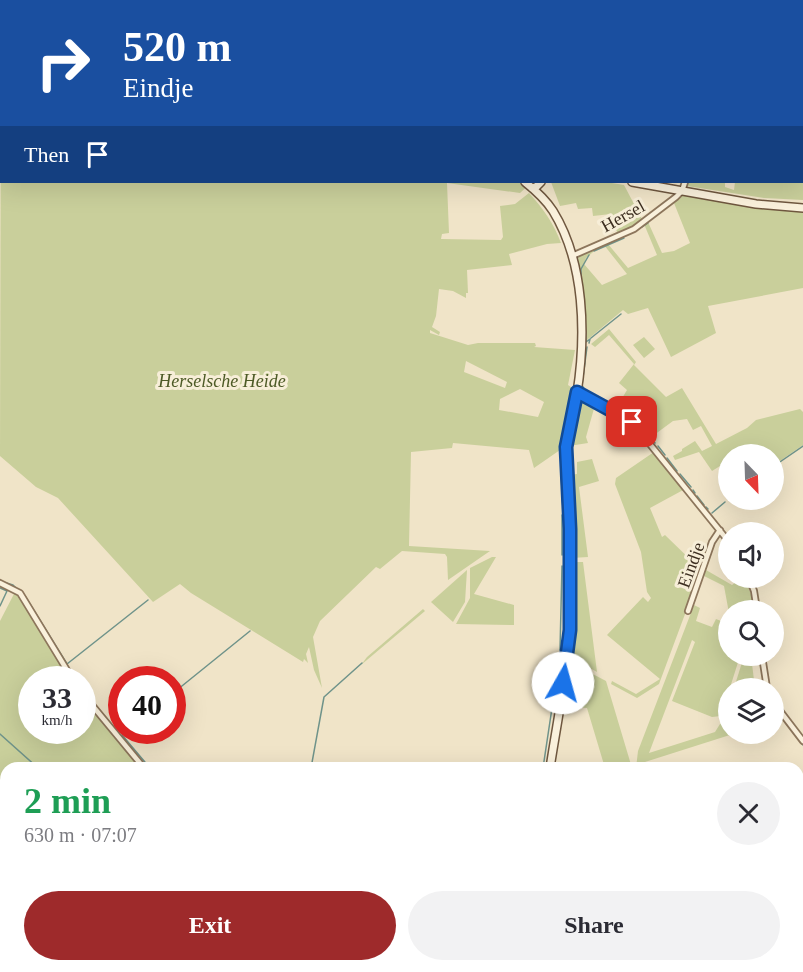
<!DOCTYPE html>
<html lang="en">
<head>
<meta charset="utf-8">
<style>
  body { margin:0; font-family:"Times New Roman",serif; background:#f2f2f3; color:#2b2b33; height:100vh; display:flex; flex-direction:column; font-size:22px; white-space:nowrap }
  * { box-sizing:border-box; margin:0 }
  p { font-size:20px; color:#7c7c81 }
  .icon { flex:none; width:33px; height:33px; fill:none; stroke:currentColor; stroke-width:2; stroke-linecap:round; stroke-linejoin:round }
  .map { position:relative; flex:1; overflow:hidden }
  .panel { position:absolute; left:0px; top:762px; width:804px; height:210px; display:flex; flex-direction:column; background:#fff; border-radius:18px 18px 0 0; box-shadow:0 6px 24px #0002 }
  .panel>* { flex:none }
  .hud { position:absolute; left:0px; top:0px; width:804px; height:183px; box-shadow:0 6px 24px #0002; background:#1a4fa0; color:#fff; overflow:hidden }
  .needle { width:39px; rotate:157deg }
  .controls { position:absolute; left:718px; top:444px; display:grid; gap:12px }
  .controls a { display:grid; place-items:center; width:66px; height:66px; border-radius:50%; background:#fff; box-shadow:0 6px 24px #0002; font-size:30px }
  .speed { position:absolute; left:18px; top:666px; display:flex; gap:12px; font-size:30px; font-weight:700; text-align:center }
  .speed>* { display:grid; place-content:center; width:78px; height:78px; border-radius:50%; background:#fff; box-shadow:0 6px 24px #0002; line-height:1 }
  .speed small { font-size:15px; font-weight:400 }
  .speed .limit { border:9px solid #d22; background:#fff; color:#111 }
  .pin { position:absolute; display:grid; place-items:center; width:51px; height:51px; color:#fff; margin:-26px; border-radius:12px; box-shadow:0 3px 9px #0006 }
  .me { position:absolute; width:66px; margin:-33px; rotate:7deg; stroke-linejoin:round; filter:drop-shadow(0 0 4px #0008) }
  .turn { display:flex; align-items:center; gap:21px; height:126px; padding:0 24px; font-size:27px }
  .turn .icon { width:78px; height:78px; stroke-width:2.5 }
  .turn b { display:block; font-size:42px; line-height:51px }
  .then { display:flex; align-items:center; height:57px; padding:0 24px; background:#0003; gap:12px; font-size:22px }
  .round { display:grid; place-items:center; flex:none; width:63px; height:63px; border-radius:32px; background:#f2f2f3 }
  .summary { display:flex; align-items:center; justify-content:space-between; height:102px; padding:0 24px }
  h1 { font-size:36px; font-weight:600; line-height:45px; color:#1e9e55 }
  .primary-button { display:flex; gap:12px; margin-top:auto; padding:12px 24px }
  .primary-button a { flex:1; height:69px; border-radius:36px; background:#9e2a2b; color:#fff; font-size:24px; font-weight:600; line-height:69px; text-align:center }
  .primary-button a+a { background:#f2f2f3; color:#2b2b33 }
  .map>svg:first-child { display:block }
  .green { fill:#c9cf9b; fill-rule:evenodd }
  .water { fill:#a9c4bc; stroke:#6f938a; stroke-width:1.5 }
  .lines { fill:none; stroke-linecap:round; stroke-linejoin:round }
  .stream { stroke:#6f938a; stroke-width:1.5 }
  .street-casing { stroke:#8d765c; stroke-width:8 }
  .secondary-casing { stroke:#6f573f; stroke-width:10 }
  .street { stroke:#faf1dc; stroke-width:4.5 }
  .secondary { stroke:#faf1dc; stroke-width:7 }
  .route-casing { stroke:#114b97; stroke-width:15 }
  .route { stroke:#1a73e8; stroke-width:10 }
  .labels { text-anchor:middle; stroke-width:6; stroke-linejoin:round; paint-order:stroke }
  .street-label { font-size:18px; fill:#3d2e20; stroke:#f7eed8 }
  .park-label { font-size:18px; font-style:italic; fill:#4d5a26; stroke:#f7eed8 }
</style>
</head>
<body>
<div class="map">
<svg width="803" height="972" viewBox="0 0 803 972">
  <rect width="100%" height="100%" fill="#f0e4c8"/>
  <path class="green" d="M 0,0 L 629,0 L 2,2 L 1,9 Z
    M 1,11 L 2,182 L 532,182 L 520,193 L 447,183 L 449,233 L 442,234 L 441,239 L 501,240 L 503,237 L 500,206 L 515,204 L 529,193 C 543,208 554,224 561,243 L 547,244 L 509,254 L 512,265 L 467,270 L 468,293 L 466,293 L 466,298 L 453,291 L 439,289 L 436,316 L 432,327 L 440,332 L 439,335 L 430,330 L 430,333 L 468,345 L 478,343 L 535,343 L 536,346 L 534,347 L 575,350 L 568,385 L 574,389 L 560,450 L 534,468 L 529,450 L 453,443 L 452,448 L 411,452 L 409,546 L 490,551 L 448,580 L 447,557 L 445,554 L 402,551 L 380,569 L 376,567 L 320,621 L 313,637 L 322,688 L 314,670 L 309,647 L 306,654 L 308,663 L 304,659 L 303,662 L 191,593 L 180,584 L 153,602 L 58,498 L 36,487 L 0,456 ZM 466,361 L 507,382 L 505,388 L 464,372 ZM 520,389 L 544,402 L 538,417 L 499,410 L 500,399 Z
    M 803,70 L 803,200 L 764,198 L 687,186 L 688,182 L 725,182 L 725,187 L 734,190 L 735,182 L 802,182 Z
    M 551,182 L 606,182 L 624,185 L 643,221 L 618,235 L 611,214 L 593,216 L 592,208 L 578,209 L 576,203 L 560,206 Z
    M 681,195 L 771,209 L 803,211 L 803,288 L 708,306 L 716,333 L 671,357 L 648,308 L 628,314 L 623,310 L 587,340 L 583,290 L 576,257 L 599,247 L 586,258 L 584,264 L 602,285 L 627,274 L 604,245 L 608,244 L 628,268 L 657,255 L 644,224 L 648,222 L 662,253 L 674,251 L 690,243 L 674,203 Z
    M 609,329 L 636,362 L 634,365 L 666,397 L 682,388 L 716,444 L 747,428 L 756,420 L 800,409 L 803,412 L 803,445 L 774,465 L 774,454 L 729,454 L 729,479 L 720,466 L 712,471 L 699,452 L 675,460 L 673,456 L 682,451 L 682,449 L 695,441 L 702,451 L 712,446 L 701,426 L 693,430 L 687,419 L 673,421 L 650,438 L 638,424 L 625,415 L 630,405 L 621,400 L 627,390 L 619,383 L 634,364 L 609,335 L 595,347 L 591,344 Z
    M 644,337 L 655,349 L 644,358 L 633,345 Z
    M 579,396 L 595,405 L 586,437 L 588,443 L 569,446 Z
    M 654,452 L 685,489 L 650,508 L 662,537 L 665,535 L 698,567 L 699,565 L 693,557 L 696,553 L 704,563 L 659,684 L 637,698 L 611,684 L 612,681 L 636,694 L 660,679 L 607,635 L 643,597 L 648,602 L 651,598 L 647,592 L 641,552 L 615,484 L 616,478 Z
    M 592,459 L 599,481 L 579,487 L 588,557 L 572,558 L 568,475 L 577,474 L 577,462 Z
    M 492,557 L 496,557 L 474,594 L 514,605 L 514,625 L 456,624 L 470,598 L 470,568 Z
    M 572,562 L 583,562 L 597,672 L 570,657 Z
    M 467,570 L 465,602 L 453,622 L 431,602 Z
    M 706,570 L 732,585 L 741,578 L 745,578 L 752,597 L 754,610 L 729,610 L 729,613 L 724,586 L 704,576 Z
    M 15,592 L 20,597 L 69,679 L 32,680 L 32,730 L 82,730 L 83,698 L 140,768 L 6,768 L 6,899 L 0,895 L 0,621 Z
    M 694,605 L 700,608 L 696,621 L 712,627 L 716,619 L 729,624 L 729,656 L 740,656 L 721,716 L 712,717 L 672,701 L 695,642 L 692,640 L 649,753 L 715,732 L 720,724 L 727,720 L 729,721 L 729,734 L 733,734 L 645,762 L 643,768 L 636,768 L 638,751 Z
    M 423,609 L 425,611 L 361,665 L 367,657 Z
    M 744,656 L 751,656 L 755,688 L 734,688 Z
    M 568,661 L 606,681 L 632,768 L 605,768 L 587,708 L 562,706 Z
    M 803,958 L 803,972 L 720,972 L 716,966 L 798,966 L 798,962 Z
    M 120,966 L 241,966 L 238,972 L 131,972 Z"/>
  <path class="water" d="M 0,910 L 6,914 L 6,966 L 94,966 L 104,972 L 0,972 Z"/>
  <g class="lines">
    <path class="stream" d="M 642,227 L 648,223
      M 594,251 L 624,238
      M 581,279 L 581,269 L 589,255
      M 585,329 L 586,342 L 590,339 L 589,343
      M 591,338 L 621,314
      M 587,347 L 582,385 L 586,392 L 636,421 L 655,443
      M 658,446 L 665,455
      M 667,458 L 677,471
      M 774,466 L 803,446
      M 680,474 L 691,487
      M 693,490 L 695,493
      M 697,496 L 704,505
      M 728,499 L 729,498
      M 706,507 L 708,509
      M 712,513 L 725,502
      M 562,515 L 562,555
      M 3,582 L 13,585 L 17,589
      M 0,588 L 7,591 L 0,606
      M 25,596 L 67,664 L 148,600
      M 560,650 L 562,566
      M 172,694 L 250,631
      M 552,702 L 559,657
      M 779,714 L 803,745
      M 127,730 L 122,735 L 150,768
      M 0,734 L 38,768
      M 311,768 L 324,697 L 362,663
      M 543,768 L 552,708
      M 798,813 L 803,811
      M 6,889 L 6,896
      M 146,966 L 156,972
      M 715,966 L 719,972
      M 238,972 L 239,966
      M 271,972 L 275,966
      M 442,972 L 461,966
      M 511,972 L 512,966"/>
    <g class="street-casing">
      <path id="street" d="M 718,0 L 718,2
        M 572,256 L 634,229 L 676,197 L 682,191 L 685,182
        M 577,392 L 632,422 L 729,542
        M 749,578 L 754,591 L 757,610
        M 0,583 L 20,593 L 73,680
        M 688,611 L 712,542 L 720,530
        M 762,656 L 767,688
        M 82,693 L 144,768
        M 774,703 L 803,741
        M 242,972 L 244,966"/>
    </g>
    <g class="secondary-casing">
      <path id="secondary" d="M 0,21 L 2,21
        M 525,182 C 535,190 546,200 553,211 C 585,263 586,335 577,393 C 573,413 565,435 565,456 C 566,513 573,570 570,628 C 567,675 557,722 550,768
        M 632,182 L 756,204 L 803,208
        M 532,188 L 536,187 L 541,182
        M 0,904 L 6,907
        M 105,966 L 115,972
        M 518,972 L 519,966"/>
    </g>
    <use href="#street" class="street"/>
    <use href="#secondary" class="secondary"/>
  </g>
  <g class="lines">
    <g class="route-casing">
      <path id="route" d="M 563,683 L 570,630 L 570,529 L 566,447 L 577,392 L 632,422"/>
    </g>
    <use href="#route" class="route"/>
  </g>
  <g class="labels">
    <g class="street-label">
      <text transform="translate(623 216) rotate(-29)" y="6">Hersel</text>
      <text transform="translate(691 565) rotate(-70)" y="6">Eindje</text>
    </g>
    <g class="park-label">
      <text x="222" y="387">Herselsche Heide</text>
    </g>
  </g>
</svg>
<div class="controls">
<a><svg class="needle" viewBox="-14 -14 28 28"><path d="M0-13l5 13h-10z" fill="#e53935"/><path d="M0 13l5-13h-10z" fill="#7c7c81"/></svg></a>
<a><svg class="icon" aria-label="sound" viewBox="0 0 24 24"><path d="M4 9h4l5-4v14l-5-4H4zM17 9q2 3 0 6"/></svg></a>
<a><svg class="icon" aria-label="search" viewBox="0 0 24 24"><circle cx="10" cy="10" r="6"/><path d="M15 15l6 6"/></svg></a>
<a><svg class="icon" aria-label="layers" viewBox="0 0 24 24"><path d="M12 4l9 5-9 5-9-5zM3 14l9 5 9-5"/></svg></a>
</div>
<div class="speed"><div>33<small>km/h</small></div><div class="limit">40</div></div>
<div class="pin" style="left:632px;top:422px;background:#d93025"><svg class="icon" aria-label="arrive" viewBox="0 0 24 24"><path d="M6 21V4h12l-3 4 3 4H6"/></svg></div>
<svg class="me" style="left:563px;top:683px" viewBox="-20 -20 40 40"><circle r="19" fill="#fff"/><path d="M0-13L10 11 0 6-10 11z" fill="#1a73e8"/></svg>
<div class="hud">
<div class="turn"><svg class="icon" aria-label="right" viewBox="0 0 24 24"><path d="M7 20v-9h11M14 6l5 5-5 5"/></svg><div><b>520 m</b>Eindje</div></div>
<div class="then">Then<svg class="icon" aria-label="arrive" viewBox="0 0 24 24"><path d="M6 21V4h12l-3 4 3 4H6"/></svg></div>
</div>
<section class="panel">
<div class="summary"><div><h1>2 min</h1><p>630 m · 07:07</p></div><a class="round"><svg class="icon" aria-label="close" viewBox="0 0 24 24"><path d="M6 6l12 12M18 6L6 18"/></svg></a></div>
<div class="primary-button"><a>Exit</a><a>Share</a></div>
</section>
</div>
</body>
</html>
